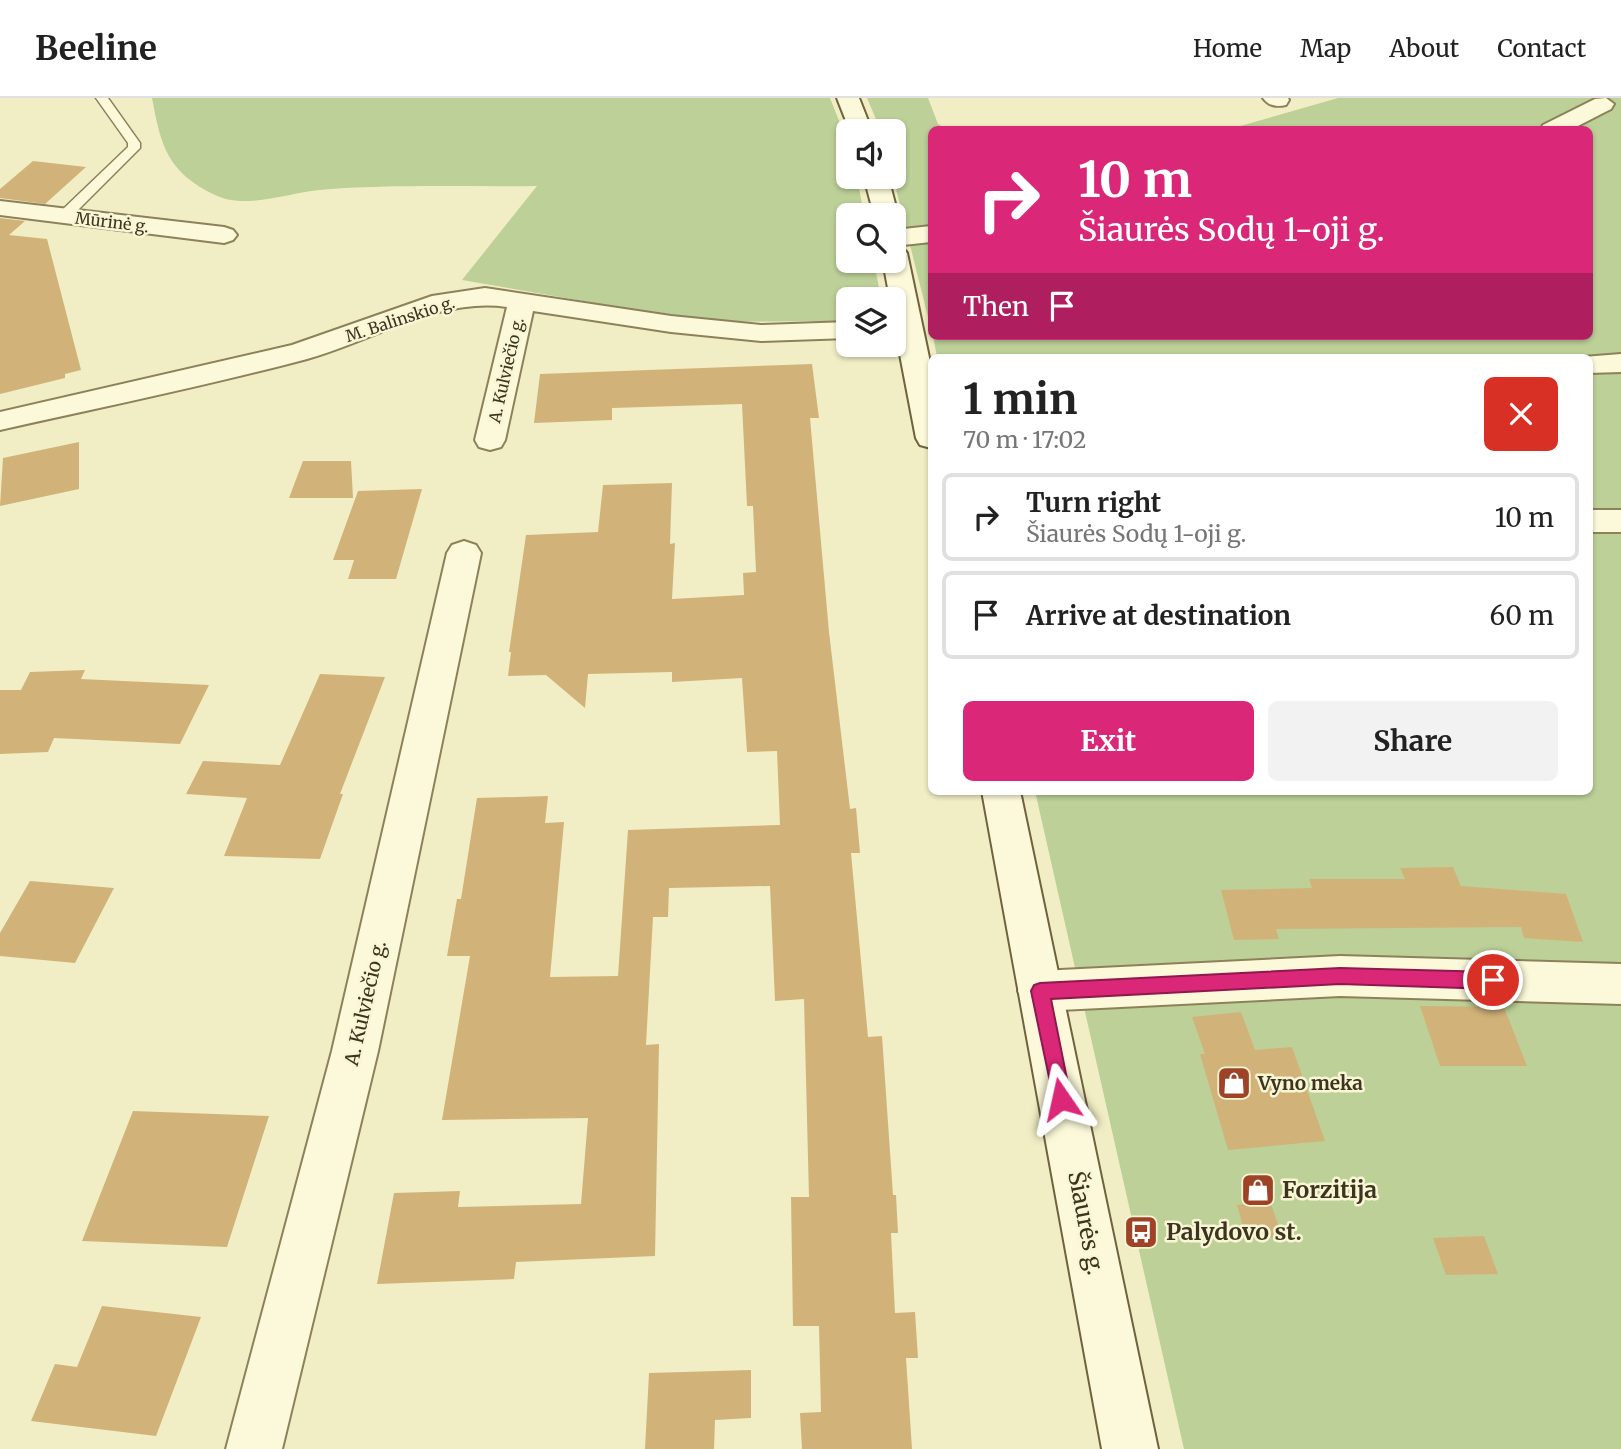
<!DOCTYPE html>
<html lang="en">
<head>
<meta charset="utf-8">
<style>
  body { margin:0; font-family:Merriweather,serif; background:#f2f2f2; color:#222; height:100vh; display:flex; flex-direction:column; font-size:26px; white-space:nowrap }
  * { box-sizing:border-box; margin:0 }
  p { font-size:23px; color:#767676 }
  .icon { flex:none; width:38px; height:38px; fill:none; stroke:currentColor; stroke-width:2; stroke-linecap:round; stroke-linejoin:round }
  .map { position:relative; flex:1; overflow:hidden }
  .details { position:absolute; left:928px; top:256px; width:665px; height:441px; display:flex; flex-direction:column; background:#fff; border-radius:10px; box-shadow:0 2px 5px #0004 }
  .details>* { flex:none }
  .hud { position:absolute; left:928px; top:28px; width:665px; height:214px; border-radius:10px; box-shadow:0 2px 5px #0004; background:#db2777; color:#fff; overflow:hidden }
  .buttons { position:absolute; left:836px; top:21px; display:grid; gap:14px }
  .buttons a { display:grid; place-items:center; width:70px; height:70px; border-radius:10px; background:#fff; box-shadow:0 2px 5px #0004; font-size:35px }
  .pin { position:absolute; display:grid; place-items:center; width:60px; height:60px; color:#fff; margin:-30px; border:4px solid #fff; border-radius:50%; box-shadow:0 2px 7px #0007 }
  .me { position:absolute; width:77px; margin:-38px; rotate:349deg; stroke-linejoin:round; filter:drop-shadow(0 0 5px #0008) }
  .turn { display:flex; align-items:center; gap:24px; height:147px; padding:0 35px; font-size:32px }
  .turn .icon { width:91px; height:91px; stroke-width:2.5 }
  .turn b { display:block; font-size:49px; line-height:60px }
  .then { display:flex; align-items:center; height:66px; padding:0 35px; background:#0003; gap:14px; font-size:26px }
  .round { display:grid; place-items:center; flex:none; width:74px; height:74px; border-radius:10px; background:#f2f2f2 }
  .head { display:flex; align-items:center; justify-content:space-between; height:119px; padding:0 35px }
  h1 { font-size:42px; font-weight:700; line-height:52px }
  .primary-button { display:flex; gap:14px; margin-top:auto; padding:14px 35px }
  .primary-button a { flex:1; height:80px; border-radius:10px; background:#db2777; color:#fff; font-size:28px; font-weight:700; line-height:80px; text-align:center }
  .primary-button a+a { background:#f2f2f2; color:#222 }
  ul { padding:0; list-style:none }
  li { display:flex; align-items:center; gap:21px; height:88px; margin:0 14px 10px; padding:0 21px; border:4px solid #e0e0e0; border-radius:10px }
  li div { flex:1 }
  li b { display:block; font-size:26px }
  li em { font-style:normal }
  header { display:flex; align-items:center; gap:42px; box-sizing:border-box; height:98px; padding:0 35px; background:#fff; border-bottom:2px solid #e0e0e0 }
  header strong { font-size:33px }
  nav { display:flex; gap:38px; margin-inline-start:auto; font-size:24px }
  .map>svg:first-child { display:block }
  .green { fill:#bcd098 }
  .building { fill:#d1b379 }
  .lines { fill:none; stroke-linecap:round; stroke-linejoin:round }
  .lane-casing { stroke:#8d815a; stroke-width:3 }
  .street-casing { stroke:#8d815a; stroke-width:4 }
  .secondary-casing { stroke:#6f623d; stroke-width:4 }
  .lane { fill:#fbf9d9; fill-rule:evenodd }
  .street { fill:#fbf9d9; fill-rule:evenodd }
  .secondary { fill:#fbf9d9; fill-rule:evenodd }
  .route { fill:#db2777; stroke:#8e194d; stroke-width:2 }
  .labels { text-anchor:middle; stroke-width:5; stroke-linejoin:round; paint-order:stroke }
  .far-street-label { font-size:16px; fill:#3c341f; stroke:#f8f6d5 }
  .street-label { font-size:19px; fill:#3c341f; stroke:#f8f6d5 }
  .poi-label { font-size:19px; font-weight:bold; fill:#3c341f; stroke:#f8f6d5; text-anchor:start }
  .near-poi-label { font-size:23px; font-weight:bold; fill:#3c341f; stroke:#f8f6d5; text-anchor:start }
  .near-street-label { font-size:23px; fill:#3c341f; stroke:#f8f6d5 }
</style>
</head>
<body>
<header>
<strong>Beeline</strong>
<nav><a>Home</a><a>Map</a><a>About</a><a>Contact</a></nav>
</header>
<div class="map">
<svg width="1621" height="1351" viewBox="0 0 1621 1351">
  <rect width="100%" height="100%" fill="#f1eec5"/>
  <path class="green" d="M 152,0 L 830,0 L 849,48 L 849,79 L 857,79 L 864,117 L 849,117 L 849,163 L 874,163 L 881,201 L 849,201 L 849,223 L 704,224 L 462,182 L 537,88 C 465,89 391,86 319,92 C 287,95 246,112 215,97 C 167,74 161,48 152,0 Z
    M 867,0 L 928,0 L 938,26 L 946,31 L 931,32 L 931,231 L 893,79 L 894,33 L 881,33 Z
    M 1338,0 L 1621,0 L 1621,1351 L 1184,1351 L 1035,693 L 1589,693 L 1589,259 L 937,259 L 933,238 L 1589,238 L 1589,32 L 1230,31 Z"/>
  <path class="building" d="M 33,63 L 86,69 L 45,106 L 0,100 L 0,91 Z
    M 0,120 L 25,123 L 9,137 L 47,141 L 81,272 L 65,276 L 65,280 L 0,296 Z
    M 812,266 L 819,320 L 810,320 L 829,534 L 850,711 L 856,710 L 860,755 L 851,755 L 868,939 L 882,938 L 893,1097 L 896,1097 L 898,1135 L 891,1135 L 895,1215 L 915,1214 L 918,1260 L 906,1260 L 912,1351 L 802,1351 L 800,1315 L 821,1314 L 819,1228 L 793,1228 L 791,1099 L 809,1099 L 804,901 L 775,903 L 770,788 L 669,790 L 668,819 L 653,819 L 646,947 L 659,946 L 655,1158 L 516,1164 L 514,1181 L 377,1186 L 394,1095 L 460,1093 L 458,1109 L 581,1106 L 588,1020 L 442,1022 L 470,858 L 447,858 L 457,801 L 461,801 L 477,700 L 548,698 L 545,725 L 564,724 L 550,879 L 618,878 L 628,732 L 780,727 L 777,653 L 747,654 L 742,580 L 672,584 L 672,574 L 588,576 L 585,610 L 546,577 L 508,578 L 511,554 L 509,554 L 526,437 L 598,434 L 603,387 L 672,385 L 670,446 L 675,445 L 672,501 L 744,497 L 743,475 L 756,474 L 753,408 L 747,408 L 742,306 L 612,310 L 612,322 L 534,325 L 540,276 Z
    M 79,344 L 79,391 L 0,408 L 3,360 Z
    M 303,363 L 351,363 L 353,400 L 289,400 Z
    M 422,391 L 396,481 L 348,481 L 354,462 L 333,462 L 358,393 Z
    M 85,572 L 81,581 L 209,587 L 180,646 L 54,640 L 48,654 L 0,656 L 0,592 L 21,592 L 30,574 Z
    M 320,576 L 385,579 L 340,696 L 343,696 L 320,761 L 224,758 L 247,700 L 186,696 L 203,663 L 280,667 Z
    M 1453,769 L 1461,788 L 1566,796 L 1583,844 L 1524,840 L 1521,829 L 1276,831 L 1279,841 L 1234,842 L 1221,792 L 1312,790 L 1309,781 L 1405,781 L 1400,770 Z
    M 30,783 L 114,790 L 75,865 L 0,858 L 0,835 Z
    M 1420,908 L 1504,909 L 1527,968 L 1440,968 Z
    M 1241,914 L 1255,952 L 1292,949 L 1325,1043 L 1228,1052 L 1200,956 L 1205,956 L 1192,919 Z
    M 133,1013 L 269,1018 L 227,1149 L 82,1143 Z
    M 1270,1103 L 1282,1138 L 1247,1142 L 1237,1107 Z
    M 1484,1138 L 1498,1176 L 1446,1177 L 1433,1140 Z
    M 102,1208 L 201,1219 L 156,1338 L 31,1323 L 55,1266 L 77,1269 Z
    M 751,1272 L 751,1320 L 715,1322 L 714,1351 L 645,1351 L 649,1275 Z"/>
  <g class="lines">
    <g class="lane-casing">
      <path id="lane" d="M 96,0 L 108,0 L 140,45 L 140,50 L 69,121 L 59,121 L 59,115 L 128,49 L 128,45 Z"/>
    </g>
    <g class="street-casing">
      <path id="street" d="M 1263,0 L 1288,0 L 1289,2 L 1286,7 C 1276,9 1269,8 1263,0 Z
        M 1606,0 L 1614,6 L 1611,11 L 1570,32 L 1540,32 L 1543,27 L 1595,1 Z
        M 0,103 L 224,129 L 233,132 L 237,137 L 233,142 L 224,145 L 0,117 Z
        M 931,128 L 931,144 L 894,148 L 894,132 Z
        M 485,190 L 671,218 L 761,227 L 849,224 L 849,240 L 761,243 L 671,234 L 533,213 L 505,342 L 501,349 L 490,352 L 479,349 L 475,342 L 507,209 C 438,199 373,243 307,261 C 206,288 102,309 0,332 L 0,314 L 292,247 L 432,198 Z
        M 1621,256 L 1621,274 L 1589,275 L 1589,259 L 1583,259 Z
        M 1589,412 L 1621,412 L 1621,434 L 1589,434 Z
        M 464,443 L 476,447 L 481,455 L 378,953 L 282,1351 L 226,1351 L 332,953 L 447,455 L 452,447 Z
        M 1340,858 L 1621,866 L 1621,906 L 1340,898 L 1040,913 L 1025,907 L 1018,893 L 1025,879 L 1040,873 Z"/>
    </g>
    <g class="secondary-casing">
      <path id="secondary" d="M 837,0 L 859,0 L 872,33 L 850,33 Z
        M 864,79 L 888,79 L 898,117 L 895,122 L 894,117 L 874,117 Z
        M 894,147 L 903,150 L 907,155 L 931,269 L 931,350 L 920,347 L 916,340 L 894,225 L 894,201 L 890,201 L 883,163 L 894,163 Z
        M 982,693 L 1020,693 L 1158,1351 L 1102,1351 Z"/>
    </g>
    <use href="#lane" class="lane"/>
    <use href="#street" class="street"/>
    <use href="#secondary" class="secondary"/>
  </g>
  <path class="route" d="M 1340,870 L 1493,874 L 1500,876 L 1502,882 L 1500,888 L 1493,891 L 1340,886 L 1051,901 L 1071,1001 L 1068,1008 L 1061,1011 L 1055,1008 L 1031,893 L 1034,887 L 1040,885 Z"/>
  <defs>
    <g id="shop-square" transform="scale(1.75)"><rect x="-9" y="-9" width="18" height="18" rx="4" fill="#9f4327" stroke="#f8f6d5"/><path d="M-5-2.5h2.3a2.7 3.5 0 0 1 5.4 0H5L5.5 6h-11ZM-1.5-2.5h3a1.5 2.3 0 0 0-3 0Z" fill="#fff"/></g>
    <g id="bus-square" transform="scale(1.75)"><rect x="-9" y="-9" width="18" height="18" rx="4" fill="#9f4327" stroke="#f8f6d5"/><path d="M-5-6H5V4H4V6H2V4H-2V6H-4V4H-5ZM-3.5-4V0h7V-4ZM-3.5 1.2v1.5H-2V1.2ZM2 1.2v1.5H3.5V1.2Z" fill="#fff"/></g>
  </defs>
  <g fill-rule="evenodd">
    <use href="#shop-square" x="1234" y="985"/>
    <use href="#shop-square" x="1258" y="1092"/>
    <use href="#bus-square" x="1141" y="1134"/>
  </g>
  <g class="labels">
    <g class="far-street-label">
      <text transform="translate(112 124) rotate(7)" y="6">Mūrinė g.</text>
      <text transform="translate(400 221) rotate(-18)" y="6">M. Balinskio g.</text>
      <text transform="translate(506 272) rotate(-77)" y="6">A. Kulviečio g.</text>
    </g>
    <g class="street-label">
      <text transform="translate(365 905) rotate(-77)" y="7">A. Kulviečio g.</text>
    </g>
    <g class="poi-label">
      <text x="1258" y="992">Vyno meka</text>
    </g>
    <g class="near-poi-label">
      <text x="1282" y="1100">Forzitija</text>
      <text x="1166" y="1142">Palydovo st.</text>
    </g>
    <g class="near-street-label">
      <text transform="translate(1086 1125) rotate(79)" y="8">Šiaurės g.</text>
    </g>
  </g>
</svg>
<div class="buttons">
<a><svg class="icon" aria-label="sound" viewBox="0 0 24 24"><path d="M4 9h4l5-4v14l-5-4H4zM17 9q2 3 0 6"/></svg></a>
<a><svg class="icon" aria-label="search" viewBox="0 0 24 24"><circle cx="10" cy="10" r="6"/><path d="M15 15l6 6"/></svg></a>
<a><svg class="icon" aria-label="layers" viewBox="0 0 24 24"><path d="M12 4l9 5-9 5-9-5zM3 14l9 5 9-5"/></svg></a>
</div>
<div class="pin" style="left:1493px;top:882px;background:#d93025"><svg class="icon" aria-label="arrive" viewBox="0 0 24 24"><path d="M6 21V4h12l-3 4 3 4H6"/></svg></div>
<svg class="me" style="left:1061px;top:1001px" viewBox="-20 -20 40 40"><path d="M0-17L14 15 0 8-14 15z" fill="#db2777" stroke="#fff" stroke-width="4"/></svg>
<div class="hud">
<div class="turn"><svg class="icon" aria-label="right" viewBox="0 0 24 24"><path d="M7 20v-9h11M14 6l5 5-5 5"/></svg><div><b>10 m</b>Šiaurės Sodų 1-oji g.</div></div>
<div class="then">Then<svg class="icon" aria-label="arrive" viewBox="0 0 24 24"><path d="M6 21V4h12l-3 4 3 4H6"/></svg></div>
</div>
<section class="details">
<div class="head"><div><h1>1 min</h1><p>70 m · 17:02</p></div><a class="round" style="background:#d93025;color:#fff"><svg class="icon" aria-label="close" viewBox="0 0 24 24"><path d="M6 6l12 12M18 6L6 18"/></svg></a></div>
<ul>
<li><svg class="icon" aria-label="right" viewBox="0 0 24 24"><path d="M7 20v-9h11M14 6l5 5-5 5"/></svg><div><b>Turn right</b><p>Šiaurės Sodų 1-oji g.</p></div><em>10 m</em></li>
<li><svg class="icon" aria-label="arrive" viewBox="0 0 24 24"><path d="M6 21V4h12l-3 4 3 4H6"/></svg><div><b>Arrive at destination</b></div><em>60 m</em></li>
</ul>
<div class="primary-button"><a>Exit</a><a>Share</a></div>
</section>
</div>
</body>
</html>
